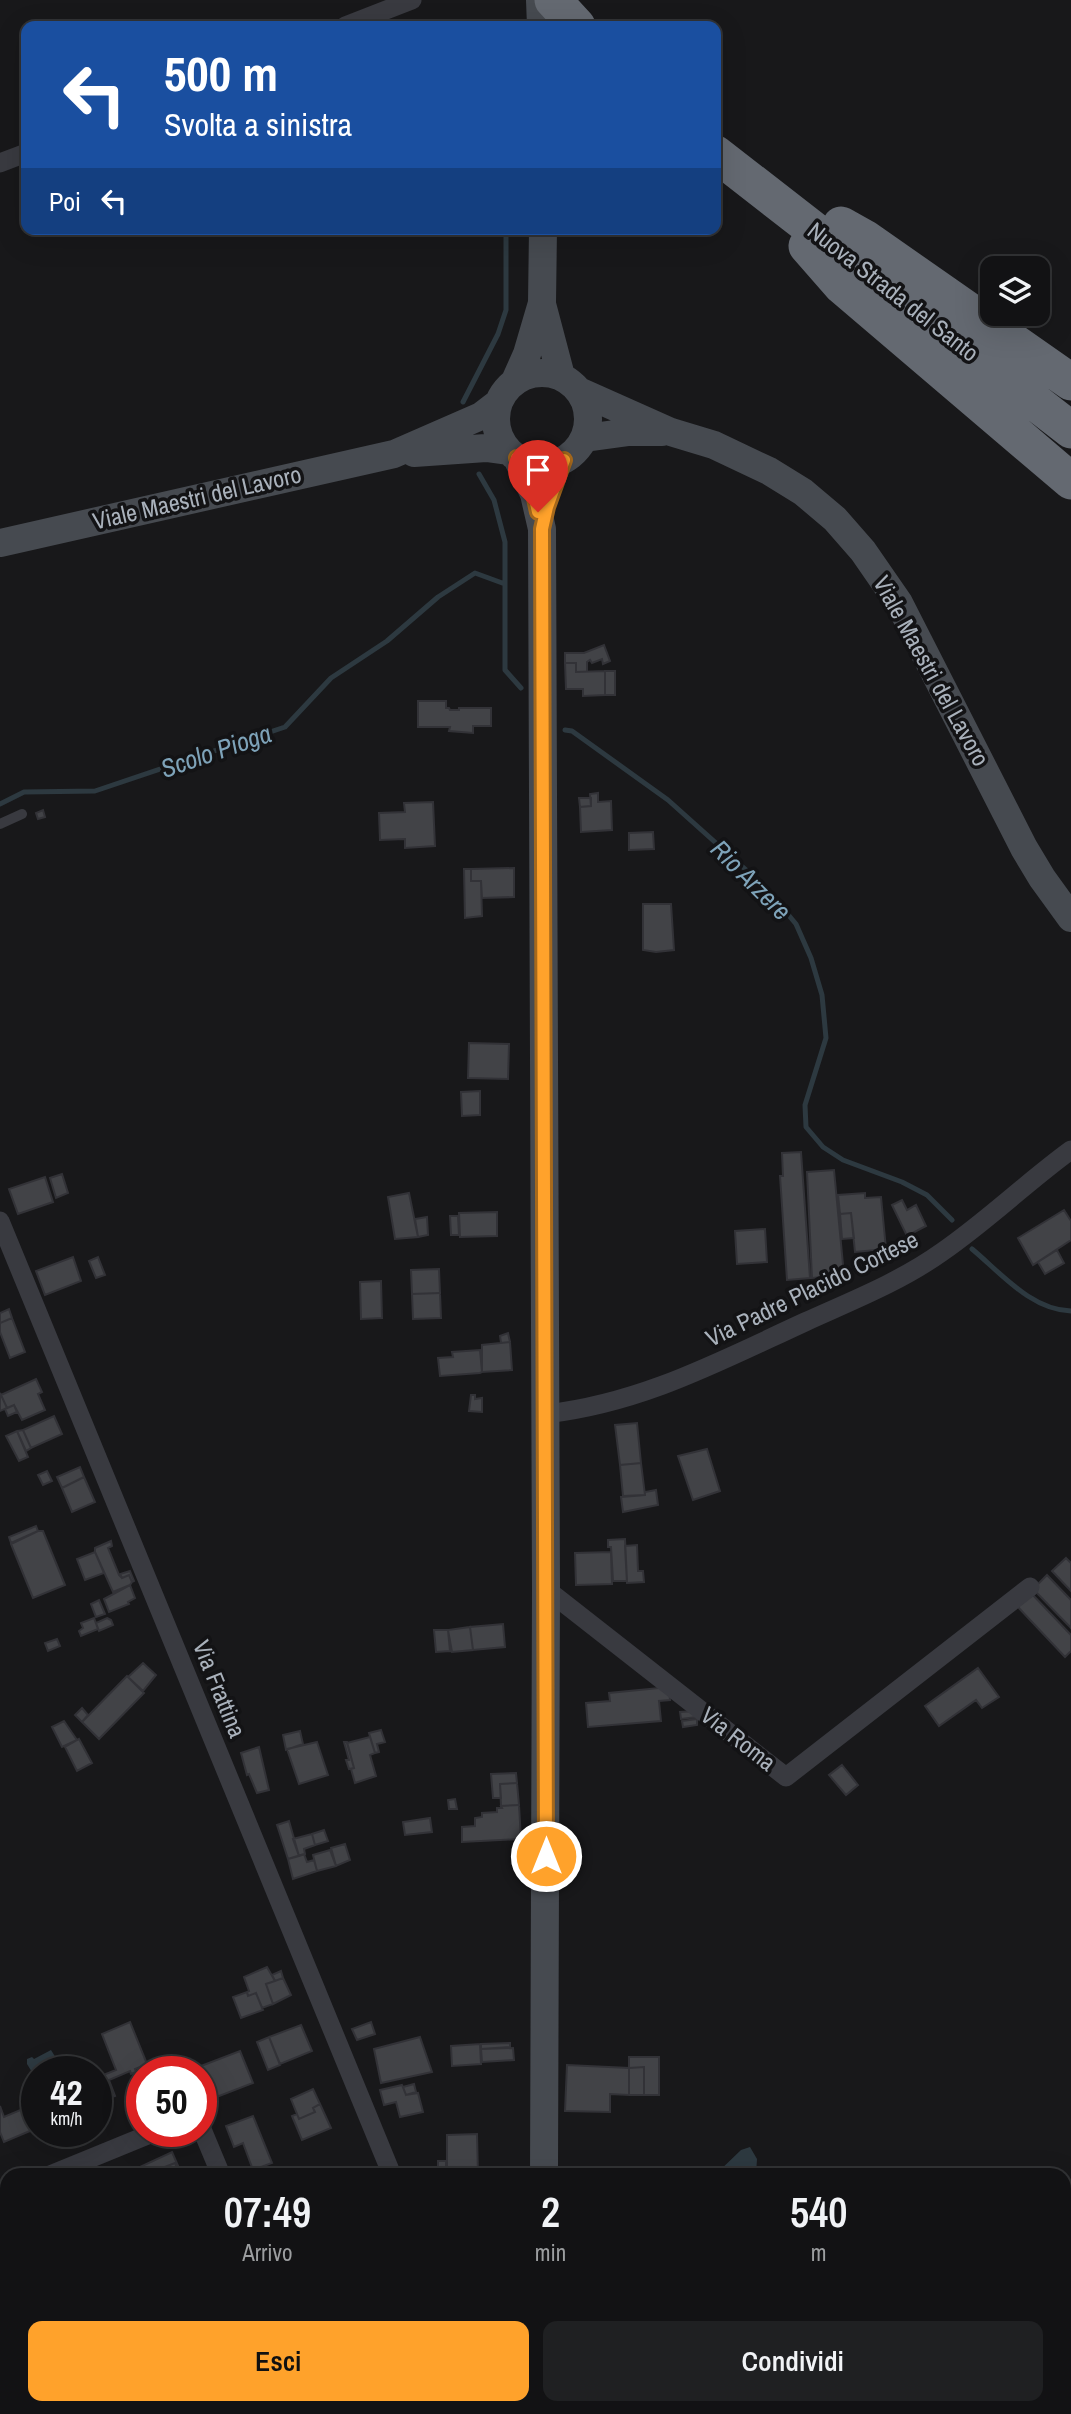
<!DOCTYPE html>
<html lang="it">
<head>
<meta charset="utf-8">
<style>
  body { margin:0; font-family:"Archivo Narrow",sans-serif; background:#1f2022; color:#f1f3f6; height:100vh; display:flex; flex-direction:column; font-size:26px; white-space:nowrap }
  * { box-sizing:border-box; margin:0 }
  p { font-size:23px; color:#9c9ea0 }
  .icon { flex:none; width:38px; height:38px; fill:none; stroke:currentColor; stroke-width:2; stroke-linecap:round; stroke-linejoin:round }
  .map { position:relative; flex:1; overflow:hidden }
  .panel { position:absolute; left:0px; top:2168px; width:1071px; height:247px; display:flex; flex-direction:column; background:#121214; border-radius:21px 21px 0 0; box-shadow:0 7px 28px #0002,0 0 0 2px #313234 }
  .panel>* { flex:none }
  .banner { position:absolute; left:21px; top:21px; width:700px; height:214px; border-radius:14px; box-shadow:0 7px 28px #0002,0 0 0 2px #313234; background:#1a4fa0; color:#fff; overflow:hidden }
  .tools { position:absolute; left:980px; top:256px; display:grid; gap:14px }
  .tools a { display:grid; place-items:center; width:70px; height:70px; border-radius:14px; background:#121214; box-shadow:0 7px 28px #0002,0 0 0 2px #313234; font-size:35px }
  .speed { position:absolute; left:21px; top:2056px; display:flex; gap:14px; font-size:35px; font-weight:700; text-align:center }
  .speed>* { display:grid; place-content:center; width:91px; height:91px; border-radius:50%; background:#121214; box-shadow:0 7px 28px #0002,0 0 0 2px #313234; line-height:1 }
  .speed small { font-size:18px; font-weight:400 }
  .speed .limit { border:10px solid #d22; background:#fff; color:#111 }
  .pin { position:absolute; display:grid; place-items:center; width:60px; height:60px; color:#fff; margin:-72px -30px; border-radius:50% 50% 50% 0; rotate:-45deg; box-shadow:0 0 7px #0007 }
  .pin .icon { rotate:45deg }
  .me { position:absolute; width:77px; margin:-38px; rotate:0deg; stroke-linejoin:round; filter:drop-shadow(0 0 5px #0008) }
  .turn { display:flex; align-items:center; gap:24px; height:147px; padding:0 28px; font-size:32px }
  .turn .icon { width:91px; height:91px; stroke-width:2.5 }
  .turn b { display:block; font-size:49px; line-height:60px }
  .then { display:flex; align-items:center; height:66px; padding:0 28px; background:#0003; gap:14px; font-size:26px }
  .eta { display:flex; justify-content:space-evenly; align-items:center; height:119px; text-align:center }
  .eta b { font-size:42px; font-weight:600; line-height:49px }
  .primary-button { display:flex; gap:14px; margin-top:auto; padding:14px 28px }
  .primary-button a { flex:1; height:80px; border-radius:14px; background:#ffa22b; color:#111; font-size:28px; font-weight:600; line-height:80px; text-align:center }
  .primary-button a+a { background:#1f2022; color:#f1f3f6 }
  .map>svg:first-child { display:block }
  .water { fill:#2d3940 }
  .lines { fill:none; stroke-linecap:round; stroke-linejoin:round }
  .stream { stroke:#2d3940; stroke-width:5 }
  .building { fill:#424347; stroke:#323237; stroke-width:2 }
  .lane { stroke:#393a40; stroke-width:10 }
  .street { stroke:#393a40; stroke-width:19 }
  .secondary { stroke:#464a50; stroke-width:28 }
  .highway { stroke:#646971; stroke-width:37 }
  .route-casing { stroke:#a6691c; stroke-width:18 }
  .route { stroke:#ffa22b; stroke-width:12 }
  .labels { text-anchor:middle; stroke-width:7; stroke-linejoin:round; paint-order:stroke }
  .street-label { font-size:24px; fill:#a9b1bb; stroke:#131315 }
  .water-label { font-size:26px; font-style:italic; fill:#7ea3b9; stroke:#131315 }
</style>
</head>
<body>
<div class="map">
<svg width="1071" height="2414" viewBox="0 0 1071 2414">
  <rect width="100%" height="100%" fill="#18181a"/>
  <path class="water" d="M 51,2050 L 59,2063 L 44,2072 L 37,2072 L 35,2077 L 27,2064 L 27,2059 L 32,2057 L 34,2059 Z
    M 750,2147 L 757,2159 L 756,2175 L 715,2175 L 741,2150 Z"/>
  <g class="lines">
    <path class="stream" d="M 463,402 L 498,334 L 506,310 L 506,229
      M 479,474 L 494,500 L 505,542 L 505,670 L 521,688
      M 565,730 L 572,731 L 668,800 L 765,887 L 796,924 L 811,958 L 822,995 L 826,1038 L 805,1105 L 806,1127 L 823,1147 L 843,1160 L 902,1182 L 927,1195 L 952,1220
      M 0,804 L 24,792 L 95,791 L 285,727 L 331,678 L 387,641 L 438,597 L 475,573 L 505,584
      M 972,1249 C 1001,1273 1031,1310 1071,1311"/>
  </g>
  <path class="building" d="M 604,645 L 610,661 L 603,664 L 602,659 L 592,663 L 590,660 L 587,662 L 587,672 L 576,672 L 576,663 L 565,663 L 565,653 L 584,653 Z
    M 565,663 L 576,663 L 576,672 L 605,671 L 605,695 L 583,696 L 583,689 L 566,689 Z
    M 605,671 L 615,671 L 615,695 L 605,695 Z
    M 418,701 L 446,701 L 446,708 L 449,708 L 450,710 L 459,710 L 459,708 L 491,708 L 491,726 L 473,726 L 473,733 L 449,731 L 450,727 L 418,727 Z
    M 598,793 L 598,802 L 611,801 L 612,830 L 581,832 L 580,807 L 591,806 L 590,794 Z
    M 579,798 L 591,798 L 591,806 L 580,807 Z
    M 433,802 L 435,846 L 405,848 L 405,839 L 380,840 L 379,813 L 405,812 L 404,803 Z
    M 43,810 L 45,817 L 38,819 L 36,813 Z
    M 653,832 L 654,849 L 629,850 L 629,833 Z
    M 514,868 L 514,897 L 482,898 L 481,881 L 471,881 L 471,869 Z
    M 464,869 L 471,869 L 471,881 L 481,881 L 482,916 L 465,918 Z
    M 643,904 L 671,904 L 674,950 L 656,952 L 643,950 Z
    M 469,1043 L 509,1044 L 508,1079 L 468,1078 Z
    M 480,1091 L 480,1115 L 462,1116 L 461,1092 Z
    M 801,1152 L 810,1278 L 787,1280 L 780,1176 L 783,1176 L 782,1153 Z
    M 834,1170 L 844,1275 L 812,1278 L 807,1172 Z
    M 62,1174 L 68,1193 L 56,1198 L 50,1178 Z
    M 45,1177 L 53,1202 L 18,1214 L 9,1189 Z
    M 409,1193 L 418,1237 L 395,1239 L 388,1197 Z
    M 865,1193 L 865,1198 L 881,1197 L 886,1249 L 855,1252 L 851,1213 L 840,1214 L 838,1195 Z
    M 902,1200 L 907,1210 L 916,1205 L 926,1226 L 907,1236 L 892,1205 Z
    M 1064,1210 L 1071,1221 L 1071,1240 L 1033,1265 L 1018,1238 Z
    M 497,1212 L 497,1236 L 460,1237 L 459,1213 Z
    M 851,1213 L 854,1238 L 842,1239 L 840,1214 Z
    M 450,1216 L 458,1216 L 459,1235 L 451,1235 Z
    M 427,1217 L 428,1235 L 418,1237 L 415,1219 Z
    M 765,1229 L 767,1262 L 737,1264 L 735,1231 Z
    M 1057,1250 L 1064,1263 L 1045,1274 L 1038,1262 Z
    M 73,1257 L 81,1281 L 45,1295 L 36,1271 Z
    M 98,1257 L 105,1275 L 96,1278 L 89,1261 Z
    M 439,1269 L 440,1293 L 412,1294 L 411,1270 Z
    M 381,1281 L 382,1318 L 361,1319 L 360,1282 Z
    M 440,1293 L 441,1318 L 413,1319 L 412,1294 Z
    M 9,1309 L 12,1318 L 0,1323 L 0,1313 Z
    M 12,1318 L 25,1352 L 10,1358 L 0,1332 L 0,1323 Z
    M 508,1333 L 510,1342 L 501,1343 L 500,1336 Z
    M 510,1342 L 512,1370 L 482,1372 L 482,1345 Z
    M 480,1350 L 482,1372 L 480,1373 L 440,1376 L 438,1358 L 453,1357 L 452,1352 Z
    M 36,1379 L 42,1392 L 38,1394 L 45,1410 L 22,1420 L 14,1405 L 7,1408 L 1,1395 Z
    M 0,1393 L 7,1408 L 0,1411 Z
    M 471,1395 L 475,1395 L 475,1399 L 482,1398 L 482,1412 L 469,1411 Z
    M 14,1405 L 17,1412 L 8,1416 L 5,1409 Z
    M 54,1416 L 62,1434 L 31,1448 L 23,1430 Z
    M 637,1423 L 641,1463 L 620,1465 L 615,1425 Z
    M 23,1430 L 31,1448 L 26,1451 L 17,1431 Z
    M 17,1431 L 28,1457 L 19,1461 L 6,1436 Z
    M 707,1449 L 720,1491 L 693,1500 L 678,1456 Z
    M 641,1463 L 645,1495 L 623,1496 L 620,1465 Z
    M 80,1467 L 84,1477 L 62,1488 L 57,1477 Z
    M 47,1471 L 52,1481 L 43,1485 L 38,1475 Z
    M 84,1477 L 95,1502 L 72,1512 L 62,1488 Z
    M 656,1490 L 658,1505 L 623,1512 L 621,1497 L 645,1495 L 645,1492 Z
    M 36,1526 L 38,1531 L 11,1543 L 9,1537 Z
    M 38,1531 L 43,1531 L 65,1585 L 33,1598 L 11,1544 Z
    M 625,1539 L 627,1581 L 613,1581 L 611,1547 L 608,1547 L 608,1540 Z
    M 111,1541 L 112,1546 L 108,1548 L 119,1575 L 122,1578 L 129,1575 L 132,1582 L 130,1585 L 113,1592 L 95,1552 L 95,1548 Z
    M 637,1545 L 638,1571 L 643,1571 L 644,1582 L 627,1583 L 625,1546 Z
    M 95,1552 L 104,1573 L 85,1580 L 77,1559 Z
    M 611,1552 L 612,1584 L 576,1585 L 575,1553 Z
    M 1066,1558 L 1071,1563 L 1071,1591 L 1052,1571 Z
    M 130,1571 L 134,1581 L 132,1582 L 129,1575 L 122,1578 L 120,1574 Z
    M 1047,1575 L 1071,1600 L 1071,1628 L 1033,1589 Z
    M 130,1585 L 135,1598 L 128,1602 L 129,1604 L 109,1612 L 104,1599 Z
    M 1030,1592 L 1071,1635 L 1071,1651 L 1065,1657 L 1016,1605 Z
    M 99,1600 L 105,1614 L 96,1617 L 91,1604 Z
    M 94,1618 L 98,1629 L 81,1636 L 79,1631 L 83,1628 L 81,1623 Z
    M 107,1618 L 111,1620 L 113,1625 L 99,1631 L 96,1623 Z
    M 503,1624 L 505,1647 L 473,1650 L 470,1627 Z
    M 470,1627 L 473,1650 L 452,1652 L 448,1630 Z
    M 434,1630 L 448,1630 L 450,1651 L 436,1652 Z
    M 57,1639 L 60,1646 L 48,1651 L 45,1643 Z
    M 143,1663 L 156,1675 L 143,1691 L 128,1677 Z
    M 978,1668 L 999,1697 L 982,1708 L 976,1700 L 939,1726 L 925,1706 Z
    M 127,1676 L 144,1693 L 99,1739 L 82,1722 Z
    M 669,1687 L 670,1700 L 659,1701 L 661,1721 L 588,1727 L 586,1703 L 610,1701 L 609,1693 Z
    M 82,1708 L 88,1715 L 82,1722 L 75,1715 Z
    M 696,1711 L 697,1717 L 681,1719 L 680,1712 Z
    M 697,1719 L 697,1725 L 683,1727 L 682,1721 Z
    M 64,1721 L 77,1740 L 62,1747 L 52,1727 Z
    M 381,1730 L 385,1742 L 377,1744 L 379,1752 L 375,1753 L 369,1733 Z
    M 300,1731 L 303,1744 L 286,1750 L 283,1735 Z
    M 370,1737 L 375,1753 L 370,1755 L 376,1776 L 355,1783 L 351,1769 L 354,1768 L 347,1743 Z
    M 79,1739 L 92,1763 L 77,1771 L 65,1747 Z
    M 317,1742 L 328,1775 L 299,1784 L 287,1749 Z
    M 344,1742 L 347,1742 L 354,1768 L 349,1769 L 346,1760 L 349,1760 Z
    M 259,1747 L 269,1790 L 257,1793 L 249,1774 L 247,1775 L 241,1753 Z
    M 842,1765 L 858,1785 L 846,1795 L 829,1775 Z
    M 516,1773 L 517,1783 L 500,1784 L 501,1798 L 493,1798 L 491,1774 Z
    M 517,1783 L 519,1805 L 501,1806 L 500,1784 Z
    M 455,1799 L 457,1809 L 449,1809 L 448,1800 Z
    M 519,1805 L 521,1839 L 462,1842 L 462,1827 L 475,1826 L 475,1818 L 482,1817 L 482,1813 L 497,1812 L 497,1808 L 502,1808 L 501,1806 Z
    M 430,1818 L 432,1832 L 405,1835 L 403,1822 Z
    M 289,1821 L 299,1856 L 288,1859 L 277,1825 Z
    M 324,1830 L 328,1841 L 315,1845 L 312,1834 Z
    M 312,1834 L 315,1845 L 304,1849 L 305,1854 L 299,1856 L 293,1839 Z
    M 345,1844 L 350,1860 L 336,1866 L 331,1848 Z
    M 330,1850 L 336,1866 L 317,1871 L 313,1855 Z
    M 304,1854 L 307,1862 L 314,1860 L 317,1871 L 293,1879 L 288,1859 Z
    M 267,1967 L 275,1981 L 266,1984 L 273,2004 L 262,2008 L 256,1993 L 248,1996 L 247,1992 L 249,1991 L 244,1977 Z
    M 281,1971 L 283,1978 L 275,1981 L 272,1975 Z
    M 283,1978 L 291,1995 L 273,2004 L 266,1984 Z
    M 247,1992 L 248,1996 L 256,1993 L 263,2010 L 241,2018 L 233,1997 Z
    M 130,2022 L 147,2064 L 135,2069 L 136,2072 L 131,2074 L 130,2071 L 109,2080 L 115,2096 L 96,2103 L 96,2078 L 116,2070 L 102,2034 Z
    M 371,2022 L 375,2034 L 357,2040 L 352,2029 Z
    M 301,2025 L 312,2051 L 280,2064 L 269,2037 Z
    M 269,2037 L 280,2065 L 268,2070 L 257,2042 Z
    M 420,2037 L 432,2072 L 381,2083 L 374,2049 Z
    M 510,2043 L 510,2047 L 481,2049 L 481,2044 Z
    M 480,2044 L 481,2064 L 452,2066 L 451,2046 Z
    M 513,2048 L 514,2060 L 482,2062 L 481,2049 Z
    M 240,2051 L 253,2083 L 201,2103 L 201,2072 L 188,2071 Z
    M 629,2057 L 659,2057 L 659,2095 L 644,2095 L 644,2067 L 629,2068 Z
    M 567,2065 L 629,2068 L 629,2095 L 610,2094 L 610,2112 L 565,2111 Z
    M 644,2067 L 644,2095 L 629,2095 L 629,2068 Z
    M 414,2084 L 416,2092 L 406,2095 L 403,2087 Z
    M 402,2085 L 406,2095 L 418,2093 L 423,2112 L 400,2117 L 396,2102 L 384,2105 L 380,2090 Z
    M 313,2089 L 320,2104 L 313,2108 L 315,2112 L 299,2119 L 291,2099 Z
    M 37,2103 L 37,2128 L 4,2142 L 0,2132 L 0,2106 L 4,2117 Z
    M 320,2104 L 331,2128 L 302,2140 L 292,2116 L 297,2114 L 299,2119 L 315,2112 L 313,2108 Z
    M 253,2116 L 272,2163 L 253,2170 L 243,2143 L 234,2147 L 226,2126 Z
    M 477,2134 L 478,2175 L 447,2175 L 447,2135 Z
    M 172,2152 L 182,2175 L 175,2163 L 144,2175 L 140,2167 Z
    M 438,2161 L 446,2161 L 446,2169 L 438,2169 Z
    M 175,2163 L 180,2175 L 145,2175 Z
    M 7,2320 L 7,2361 L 0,2364 L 0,2322 Z
    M 163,2408 L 211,2408 L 214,2414 L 151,2414 Z
    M 246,2408 L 282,2408 L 283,2409 L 270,2414 L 248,2414 Z
    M 338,2408 L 344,2408 L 344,2414 L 326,2414 Z
    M 405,2408 L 439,2408 L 439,2414 L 405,2414 Z
    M 454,2408 L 468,2408 L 468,2414 L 454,2414 Z"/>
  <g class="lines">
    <path class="lane" d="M 0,824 L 22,814"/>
    <path class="street" d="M 345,26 L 412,0
      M 0,163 L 26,153
      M 0,1221 L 392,2175
      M 546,1414 C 642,1403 718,1362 805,1322 C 851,1301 900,1282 942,1252 C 987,1221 1027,1182 1071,1150
      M 546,1589 L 786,1777 L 1030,1587
      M 201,2127 L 221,2175
      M 50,2175 L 155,2132
      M 0,2196 L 7,2193
      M 384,2414 L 384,2408"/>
    <path class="secondary" d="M 540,0 L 541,26
      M 542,304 L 561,376
      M496 419a46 46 0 1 1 92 0a46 46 0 1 1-92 0Z
      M 515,381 L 527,354 L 542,303 L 543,229
      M 579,391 L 671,432 L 714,445 L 769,471 L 803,492 L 835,519 L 863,551 L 899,603 L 1024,848 L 1042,878 L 1071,918
      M 585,438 L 629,432 L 662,432
      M 414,453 L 486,448 L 508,451
      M 517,458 L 534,494 L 542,529 L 546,1589 L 544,2175
      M 0,543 L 394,454 L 481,416 L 498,403
      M 0,2413 L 13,2408
      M 541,2414 L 541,2408"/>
    <path class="highway" d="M 553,0 L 577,26
      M 716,154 L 1071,430
      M 841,225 L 866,239 L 1071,382
      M 807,246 L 842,286 L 1071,481"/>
  </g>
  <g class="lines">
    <g class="route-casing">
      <path id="route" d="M 538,512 L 534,494 L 517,458 C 535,466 546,466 564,460 L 547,507 L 542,529 L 546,1856"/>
    </g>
    <use href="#route" class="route"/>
  </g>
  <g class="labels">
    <g class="street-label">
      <text transform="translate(893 292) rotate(38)" y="8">Nuova Strada del Santo</text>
      <text transform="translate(197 498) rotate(-13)" y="8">Viale Maestri del Lavoro</text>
      <text transform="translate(931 671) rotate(61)" y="8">Viale Maestri del Lavoro</text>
      <text transform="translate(812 1289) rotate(-26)" y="8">Via Padre Placido Cortese</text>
      <text transform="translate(219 1689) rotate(68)" y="8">Via Frattina</text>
      <text transform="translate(738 1739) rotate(38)" y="8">Via Roma</text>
    </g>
    <g class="water-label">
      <text transform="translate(216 751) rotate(-19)" y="9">Scolo Pioga</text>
      <text transform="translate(751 880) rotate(45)" y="9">Rio Arzere</text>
    </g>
  </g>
</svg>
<div class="tools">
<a><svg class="icon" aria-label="layers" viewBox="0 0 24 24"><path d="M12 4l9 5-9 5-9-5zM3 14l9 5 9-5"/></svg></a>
</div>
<div class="speed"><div>42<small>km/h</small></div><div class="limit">50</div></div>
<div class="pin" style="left:538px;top:512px;background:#d93025"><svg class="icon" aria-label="arrive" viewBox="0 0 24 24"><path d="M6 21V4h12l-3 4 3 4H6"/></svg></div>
<svg class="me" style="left:546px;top:1856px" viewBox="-20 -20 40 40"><circle r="17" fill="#ffa22b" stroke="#fff" stroke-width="3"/><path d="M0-11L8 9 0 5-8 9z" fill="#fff"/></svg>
<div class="banner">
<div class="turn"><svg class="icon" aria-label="left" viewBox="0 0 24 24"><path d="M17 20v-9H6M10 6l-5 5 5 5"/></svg><div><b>500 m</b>Svolta a sinistra</div></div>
<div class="then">Poi<svg class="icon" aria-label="left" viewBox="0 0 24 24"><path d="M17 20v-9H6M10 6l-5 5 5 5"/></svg></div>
</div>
<section class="panel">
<div class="eta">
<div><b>07:49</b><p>Arrivo</p></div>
<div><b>2</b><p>min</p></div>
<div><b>540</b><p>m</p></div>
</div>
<div class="primary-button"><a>Esci</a><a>Condividi</a></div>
</section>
</div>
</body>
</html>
